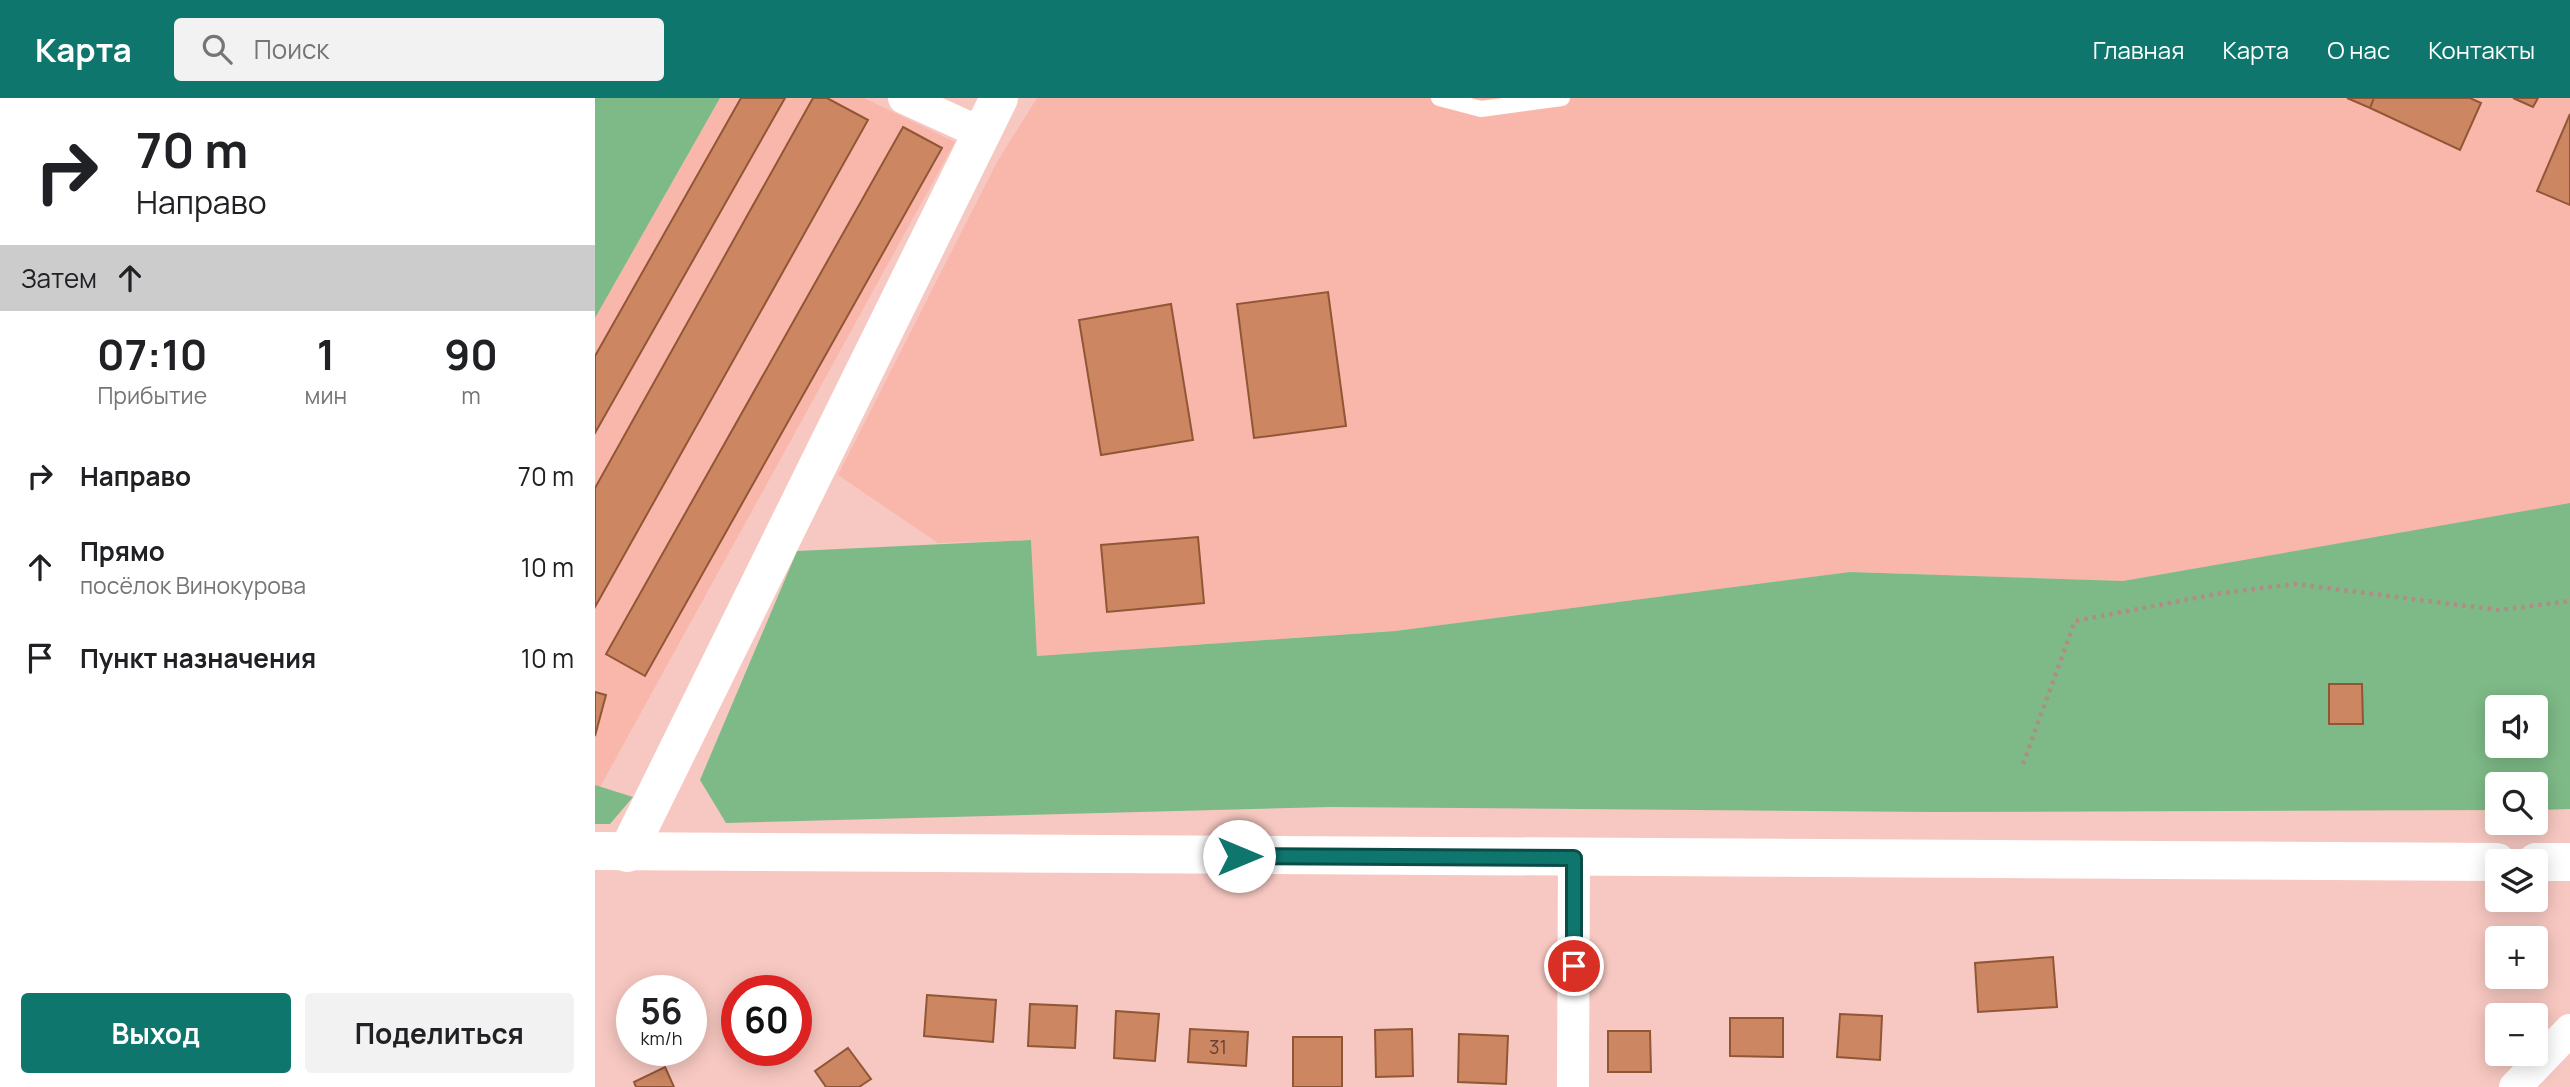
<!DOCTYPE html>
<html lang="ru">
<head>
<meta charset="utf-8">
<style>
  body { margin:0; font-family:Manrope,sans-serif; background:#f2f2f2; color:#202124; height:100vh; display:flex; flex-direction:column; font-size:26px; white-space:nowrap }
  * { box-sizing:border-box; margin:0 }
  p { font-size:23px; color:#757577 }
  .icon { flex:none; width:38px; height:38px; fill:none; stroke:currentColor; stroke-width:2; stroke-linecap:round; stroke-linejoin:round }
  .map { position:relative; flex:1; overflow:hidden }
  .drawer { display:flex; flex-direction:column; background:#fff; width:595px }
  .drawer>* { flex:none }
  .top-card { background:#fff; color:#202124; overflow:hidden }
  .fabs { position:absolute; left:1890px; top:597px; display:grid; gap:14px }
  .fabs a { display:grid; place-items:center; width:63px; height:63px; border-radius:7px; background:#fff; box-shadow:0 4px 18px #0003; font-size:35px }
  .speed { position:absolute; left:21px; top:877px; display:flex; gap:14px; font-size:35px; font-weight:700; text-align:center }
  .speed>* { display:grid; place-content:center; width:91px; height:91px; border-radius:50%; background:#fff; box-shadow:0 4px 18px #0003; line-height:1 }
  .speed small { font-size:18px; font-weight:400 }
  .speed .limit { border:10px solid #d22; background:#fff; color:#111 }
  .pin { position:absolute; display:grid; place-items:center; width:60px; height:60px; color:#fff; margin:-30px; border:4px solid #fff; border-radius:50%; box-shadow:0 2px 7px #0007 }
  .me { position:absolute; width:77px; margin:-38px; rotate:90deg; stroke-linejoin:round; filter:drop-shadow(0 0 5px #0008) }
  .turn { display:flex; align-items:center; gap:24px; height:147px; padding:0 21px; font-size:32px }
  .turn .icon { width:91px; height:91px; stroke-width:2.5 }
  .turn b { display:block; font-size:49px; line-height:60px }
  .then { display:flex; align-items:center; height:66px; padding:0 21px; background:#0003; gap:14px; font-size:26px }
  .eta { display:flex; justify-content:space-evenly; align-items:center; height:119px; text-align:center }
  .eta b { font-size:42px; font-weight:700; line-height:49px }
  .cta { display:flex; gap:14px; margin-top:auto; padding:14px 21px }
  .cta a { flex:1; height:80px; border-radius:7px; background:#0f766e; color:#fff; font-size:28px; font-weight:700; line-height:80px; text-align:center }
  .cta a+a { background:#f2f2f2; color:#202124 }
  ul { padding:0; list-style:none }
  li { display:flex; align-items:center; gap:21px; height:91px; padding:0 21px }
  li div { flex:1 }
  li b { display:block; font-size:26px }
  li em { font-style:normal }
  header { display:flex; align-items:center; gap:42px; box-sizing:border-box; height:98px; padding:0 35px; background:#0f766e; color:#fff }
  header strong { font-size:33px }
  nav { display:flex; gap:38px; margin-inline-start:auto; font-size:24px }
  .search { width:490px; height:63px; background:#f2f2f2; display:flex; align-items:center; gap:18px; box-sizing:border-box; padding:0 24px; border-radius:7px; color:#757577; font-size:26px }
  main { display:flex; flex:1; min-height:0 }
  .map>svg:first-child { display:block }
  .built { fill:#f9b6ab }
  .green { fill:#7eba87; fill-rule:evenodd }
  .building { fill:#cc8661; stroke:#915636; stroke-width:2 }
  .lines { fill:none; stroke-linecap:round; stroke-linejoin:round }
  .path { stroke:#b38b85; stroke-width:4.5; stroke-dasharray:3.5 5; stroke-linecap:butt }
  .lane { stroke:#fff; stroke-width:16 }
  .street { stroke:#fff; stroke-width:32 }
  .secondary { stroke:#fff; stroke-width:38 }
  .primary { stroke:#fff; stroke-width:38 }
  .route-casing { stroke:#0a4d48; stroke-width:18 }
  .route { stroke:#0f766e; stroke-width:12 }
  .labels { text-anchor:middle; stroke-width:7; stroke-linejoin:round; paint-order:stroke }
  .number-label { font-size:19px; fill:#684034 }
</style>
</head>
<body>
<header>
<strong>Карта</strong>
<div class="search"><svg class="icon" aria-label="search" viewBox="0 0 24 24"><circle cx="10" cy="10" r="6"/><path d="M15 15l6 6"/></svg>Поиск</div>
<nav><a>Главная</a><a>Карта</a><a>О нас</a><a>Контакты</a></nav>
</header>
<main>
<section class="drawer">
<div class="top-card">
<div class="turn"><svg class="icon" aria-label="right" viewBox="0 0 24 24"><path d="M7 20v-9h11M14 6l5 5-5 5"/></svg><div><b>70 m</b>Направо</div></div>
<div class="then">Затем<svg class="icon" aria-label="ahead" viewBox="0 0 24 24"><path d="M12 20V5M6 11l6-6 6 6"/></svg></div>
</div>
<div class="eta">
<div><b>07:10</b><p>Прибытие</p></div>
<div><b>1</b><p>мин</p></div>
<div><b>90</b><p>m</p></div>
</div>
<ul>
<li><svg class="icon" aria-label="right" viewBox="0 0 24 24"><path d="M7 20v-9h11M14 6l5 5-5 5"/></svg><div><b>Направо</b></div><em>70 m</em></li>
<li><svg class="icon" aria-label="ahead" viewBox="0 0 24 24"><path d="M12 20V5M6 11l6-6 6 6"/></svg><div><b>Прямо</b><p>посёлок Винокурова</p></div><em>10 m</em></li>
<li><svg class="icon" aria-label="arrive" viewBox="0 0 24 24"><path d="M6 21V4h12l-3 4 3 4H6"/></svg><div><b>Пункт назначения</b></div><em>10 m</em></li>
</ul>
<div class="cta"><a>Выход</a><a>Поделиться</a></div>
</section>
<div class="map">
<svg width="1975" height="989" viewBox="0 0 1975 989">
  <rect width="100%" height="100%" fill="#f7c8c1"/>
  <path class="built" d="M 125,0 L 269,0 L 360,44 L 5,689 L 0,687 L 0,220 Z
    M 442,0 L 1975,0 L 1975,405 L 1528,483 L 1255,474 L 800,533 L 442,558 L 436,442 L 343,445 L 243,377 L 402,64 Z"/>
  <path class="green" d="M 0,0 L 125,0 L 0,220 Z
    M 1975,405 L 1975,711 L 1941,712 L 1941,686 L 1902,686 L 1902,712 L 1339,714 L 735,709 L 131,725 L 105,682 L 202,453 L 436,442 L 442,558 L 800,533 L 1255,474 L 1528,483 ZM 1902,609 L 1941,609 L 1941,648 L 1902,648 Z
    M 0,687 L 38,699 L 15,726 L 0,726 Z"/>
  <path class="building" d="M 146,0 L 190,0 L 0,335 L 0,258 Z
    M 218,0 L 232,0 L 273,22 L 0,509 L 0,390 Z
    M 1752,0 L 1779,0 L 1775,10 Z
    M 1779,0 L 1875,0 L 1886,5 L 1865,52 L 1775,10 Z
    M 1918,0 L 1943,0 L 1938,9 Z
    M 1975,16 L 1975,107 L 1942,93 Z
    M 308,29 L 347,50 L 50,578 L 11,556 Z
    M 733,194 L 751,328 L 659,340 L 642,206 Z
    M 576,206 L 598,342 L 506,357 L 484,222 Z
    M 603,439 L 609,505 L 512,514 L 506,447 Z
    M 1734,586 L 1767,586 L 1768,626 L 1734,626 Z
    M 0,594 L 11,597 L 0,638 Z
    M 1458,859 L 1462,909 L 1383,914 L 1380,865 Z
    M 332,897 L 401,902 L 398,944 L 329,938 Z
    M 435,906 L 482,908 L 480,950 L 433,948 Z
    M 521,913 L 564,916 L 560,963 L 519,960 Z
    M 1245,916 L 1287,918 L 1285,962 L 1242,959 Z
    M 1135,920 L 1188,920 L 1188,959 L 1135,958 Z
    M 595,931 L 653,934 L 651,968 L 593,964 Z
    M 817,931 L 818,978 L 781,979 L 780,932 Z
    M 1013,933 L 1055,933 L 1056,974 L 1013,974 Z
    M 864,936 L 913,938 L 911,986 L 863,984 Z
    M 698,939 L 747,939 L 747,989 L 698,989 Z
    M 253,950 L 276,981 L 264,989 L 231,989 L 220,973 Z
    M 70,969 L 79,989 L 41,989 L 39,984 Z"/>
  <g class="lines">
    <path class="path" d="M 1428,666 L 1480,523 L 1627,495 L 1700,486 L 1904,512 L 1975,503"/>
    <path class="lane" d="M 844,0 L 886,11 L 967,0"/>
    <path class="street" d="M 309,0 L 386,35
      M 978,989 L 979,760
      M 1920,989 L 1975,932"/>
    <path class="secondary" d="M 32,755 L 404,0"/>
    <path class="primary" d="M 0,753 L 1902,764
      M 1941,764 L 1975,764"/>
  </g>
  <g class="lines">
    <g class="route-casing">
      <path id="route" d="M 644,758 L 979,760 L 979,868"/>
    </g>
    <use href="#route" class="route"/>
  </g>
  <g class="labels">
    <g class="number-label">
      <text x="623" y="956">31</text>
    </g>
  </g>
</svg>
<div class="fabs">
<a><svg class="icon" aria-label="sound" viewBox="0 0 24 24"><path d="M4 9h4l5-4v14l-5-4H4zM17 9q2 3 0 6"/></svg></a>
<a><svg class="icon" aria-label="search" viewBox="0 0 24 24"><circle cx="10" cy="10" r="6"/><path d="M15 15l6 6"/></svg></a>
<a><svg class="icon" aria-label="layers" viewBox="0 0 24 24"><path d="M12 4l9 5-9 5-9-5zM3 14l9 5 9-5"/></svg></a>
<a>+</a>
<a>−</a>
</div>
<div class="speed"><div>56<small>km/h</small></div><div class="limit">60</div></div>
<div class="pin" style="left:979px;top:868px;background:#d93025"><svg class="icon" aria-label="arrive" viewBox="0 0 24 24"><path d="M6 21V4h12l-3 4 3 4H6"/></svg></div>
<svg class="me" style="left:644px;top:758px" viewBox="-20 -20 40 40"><circle r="19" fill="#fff"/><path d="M0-13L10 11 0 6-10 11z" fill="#0f766e"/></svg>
</div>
</main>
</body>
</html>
